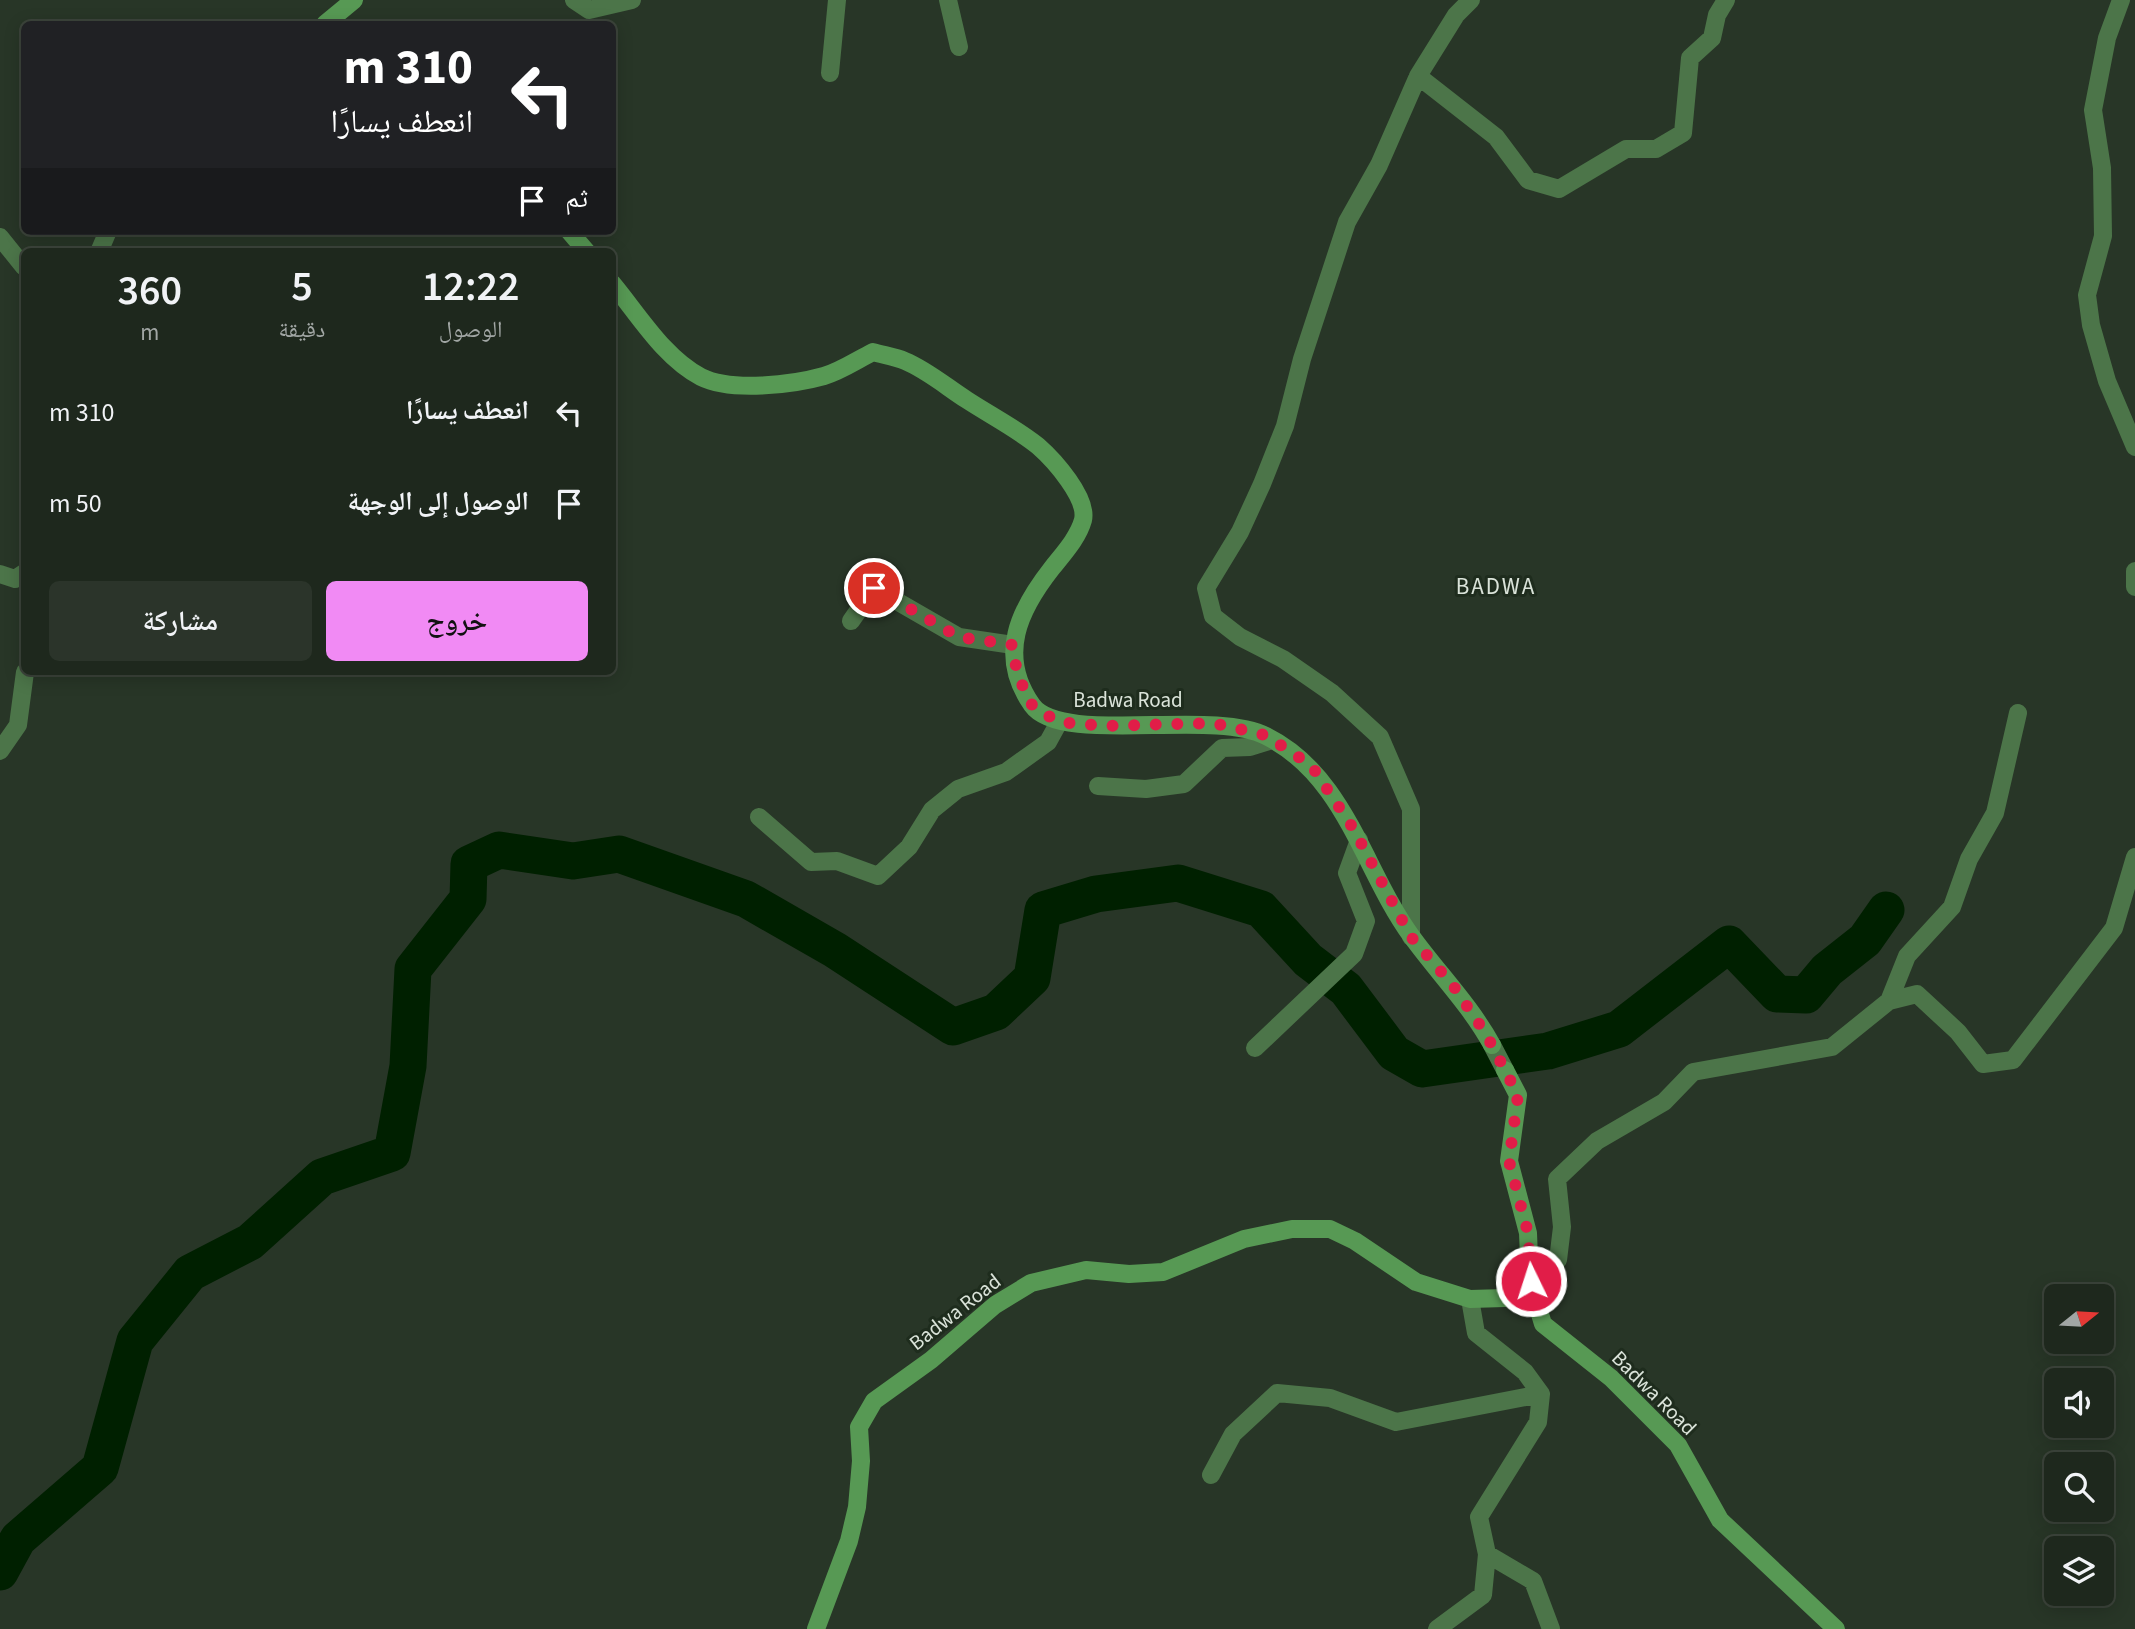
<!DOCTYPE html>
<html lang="ar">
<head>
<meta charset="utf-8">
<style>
  body { margin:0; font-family:"Source Sans 3","Noto Naskh Arabic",sans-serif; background:#2b342a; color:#f1f3f6; direction:rtl; height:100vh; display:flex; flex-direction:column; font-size:26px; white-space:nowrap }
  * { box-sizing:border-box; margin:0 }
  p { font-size:23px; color:#a1a6a4 }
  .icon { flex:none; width:38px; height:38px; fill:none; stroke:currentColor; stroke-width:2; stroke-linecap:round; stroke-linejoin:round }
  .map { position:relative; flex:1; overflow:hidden; direction:ltr }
  .panel { position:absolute; left:21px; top:248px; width:595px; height:427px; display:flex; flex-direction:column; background:#1e281d; border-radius:10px; box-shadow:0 4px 18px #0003,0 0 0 2px #3c443b; direction:rtl }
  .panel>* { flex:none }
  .hud { position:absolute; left:21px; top:21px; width:595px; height:214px; border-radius:10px; box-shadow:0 4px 18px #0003,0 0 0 2px #3c443b; direction:rtl; background:#202124; color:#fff; overflow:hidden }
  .needle { width:46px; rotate:72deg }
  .controls { position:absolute; left:2044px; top:1284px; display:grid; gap:14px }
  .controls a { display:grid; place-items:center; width:70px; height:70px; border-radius:10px; background:#1e281d; box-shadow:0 4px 18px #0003,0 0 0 2px #3c443b; font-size:35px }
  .pin { position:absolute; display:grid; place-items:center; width:60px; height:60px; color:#fff; margin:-30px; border:4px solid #fff; border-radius:50%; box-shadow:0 2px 7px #0007 }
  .me { position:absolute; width:77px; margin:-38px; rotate:356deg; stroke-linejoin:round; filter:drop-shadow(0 0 5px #0008) }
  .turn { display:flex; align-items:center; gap:24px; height:147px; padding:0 28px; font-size:32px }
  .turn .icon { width:91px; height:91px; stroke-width:2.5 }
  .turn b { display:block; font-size:49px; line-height:60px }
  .then { display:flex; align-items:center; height:66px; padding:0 28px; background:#0003; gap:14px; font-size:26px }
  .eta { display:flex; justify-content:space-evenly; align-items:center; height:119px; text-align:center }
  .eta b { font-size:42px; font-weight:600; line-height:49px }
  .cta { display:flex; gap:14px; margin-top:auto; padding:14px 28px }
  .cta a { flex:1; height:80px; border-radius:10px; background:#f18af4; color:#111; font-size:28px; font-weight:600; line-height:80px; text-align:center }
  .cta a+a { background:#2b342a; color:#f1f3f6 }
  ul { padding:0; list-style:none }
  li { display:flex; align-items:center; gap:21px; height:91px; padding:0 28px }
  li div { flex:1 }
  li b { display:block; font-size:26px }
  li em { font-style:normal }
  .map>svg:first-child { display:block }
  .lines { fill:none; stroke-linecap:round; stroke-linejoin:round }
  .river { stroke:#002000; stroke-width:37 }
  .street { stroke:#4c7549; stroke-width:18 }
  .secondary { stroke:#579954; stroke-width:18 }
  .route { stroke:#e11d48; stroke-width:12; stroke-dasharray:0 21.6 }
  .labels { text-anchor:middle; stroke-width:6; stroke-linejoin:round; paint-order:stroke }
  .street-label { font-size:21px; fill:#dae3d9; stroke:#1e2c1d }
  .neighbourhood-label { font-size:23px; letter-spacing:2px; fill:#dae3d9; stroke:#1e2c1d }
</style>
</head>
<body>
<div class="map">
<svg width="2135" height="1629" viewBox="0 0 2135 1629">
  <rect width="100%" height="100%" fill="#283627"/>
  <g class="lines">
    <path class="river" d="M 0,1572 L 18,1539 L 100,1468 L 135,1341 L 190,1273 L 250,1242 L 322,1177 L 392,1153 L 408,1066 L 413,969 L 468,899 L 469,864 L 499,850 L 573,861 L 619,854 L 746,899 L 835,950 L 953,1027 L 996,1012 L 1032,978 L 1043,910 L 1096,894 L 1178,883 L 1261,909 L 1308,960 L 1346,989 L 1394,1053 L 1422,1069 L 1548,1051 L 1619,1029 L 1729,944 L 1777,994 L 1806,995 L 1827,970 L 1865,940 L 1886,910"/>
    <path class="street" d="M 574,0 L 589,10 L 632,0
      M 948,0 L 959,47
      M 2121,0 L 2107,38 L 2093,110 L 2102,168 L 2103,236 L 2087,295 L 2091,325 L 2107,381 L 2135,447
      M 830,73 L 837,0
      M 1418,76 L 1456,15 L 1471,0
      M 0,237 L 24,267
      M 99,252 L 108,231
      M 2135,571 L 2135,587
      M 0,574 L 15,579 L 24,573
      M 851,621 L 874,588 L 959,637 L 1013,645
      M 0,751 L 18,725 L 25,672
      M 1098,786 L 1146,789 L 1184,784 L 1222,748 L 1250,747 L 1272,740
      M 759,817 L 811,862 L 837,861 L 878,876 L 909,847 L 932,810 L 958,789 L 1006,772 L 1048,742 L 1059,722
      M 1411,937 L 1411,809 L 1380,737 L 1332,693 L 1283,659 L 1240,637 L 1213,616 L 1206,588 L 1240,532 L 1262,484 L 1285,426 L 1302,359 L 1347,222 L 1379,165 L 1418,76 L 1496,137 L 1528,180 L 1559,189 L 1626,149 L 1656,149 L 1683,133 L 1690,58 L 1712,38 L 1717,15 L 1726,0
      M 1889,1001 L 1907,956 L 1952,907 L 1969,859 L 1995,813 L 2018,713
      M 1492,1045 L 1505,1070
      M 1255,1048 L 1354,954 L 1366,921 L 1347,873 L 1359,840
      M 1530,1281 L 1558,1260 L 1562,1227 L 1557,1179 L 1597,1141 L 1664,1102 L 1693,1072 L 1832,1047 L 1889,1001 L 1917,994 L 1958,1032 L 1983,1064 L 2013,1060 L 2114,928 L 2135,857
      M 1211,1475 L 1233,1434 L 1277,1393 L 1330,1398 L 1396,1422 L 1541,1394
      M 1487,1554 L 1533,1581 L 1551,1629
      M 1437,1629 L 1483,1595 L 1487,1554 L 1479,1517 L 1538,1422 L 1541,1394 L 1525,1372 L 1476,1333 L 1470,1299"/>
    <path class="secondary" d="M 325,24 L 354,0
      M 569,231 L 587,252
      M 612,283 C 638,314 664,358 701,377 C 731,392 792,385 824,376 C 841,371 857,360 873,352 C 883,355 895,357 905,361 C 927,370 948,388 967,400 C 990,415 1017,429 1038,446 C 1054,460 1088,498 1083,520 C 1078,538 1063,554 1052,568 C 1019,610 997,655 1032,705 C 1061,746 1212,708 1266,736 C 1346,776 1363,870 1412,937 C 1439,974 1470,1005 1492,1045
      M 1530,1281 L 1543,1324 L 1611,1378 L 1678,1445 L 1720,1520 L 1836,1629
      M 816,1629 L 849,1541 L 857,1507 L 861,1461 L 859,1427 L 874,1401 L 931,1360 L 995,1305 L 1031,1283 L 1086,1270 L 1129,1274 L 1163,1272 L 1244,1239 L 1292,1229 L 1330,1229 L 1355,1241 L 1416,1282 L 1470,1299 L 1505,1298 L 1530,1281 L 1528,1233 L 1509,1161 L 1518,1095 L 1505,1070"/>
  </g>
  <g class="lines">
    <path class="route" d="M 874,588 L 959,637 L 1013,645 L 1017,674 L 1033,707 L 1059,722 L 1104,726 L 1213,723 L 1265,735 L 1311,765 L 1353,828 L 1411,937 L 1452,984 L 1486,1034 L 1518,1095 L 1509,1161 L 1528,1233 L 1531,1281"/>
  </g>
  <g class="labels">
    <g class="street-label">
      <text x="1128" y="707">Badwa Road</text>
      <text transform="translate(955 1312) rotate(-38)" y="7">Badwa Road</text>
      <text transform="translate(1654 1393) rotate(45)" y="7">Badwa Road</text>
    </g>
    <g class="neighbourhood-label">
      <text x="1496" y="594">BADWA</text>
    </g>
  </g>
</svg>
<div class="controls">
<a><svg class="needle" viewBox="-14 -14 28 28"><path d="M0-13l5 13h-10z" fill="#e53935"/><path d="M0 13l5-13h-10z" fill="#a1a6a4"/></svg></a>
<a><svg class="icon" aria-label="sound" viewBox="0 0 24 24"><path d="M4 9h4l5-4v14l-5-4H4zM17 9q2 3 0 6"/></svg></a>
<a><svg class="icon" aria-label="search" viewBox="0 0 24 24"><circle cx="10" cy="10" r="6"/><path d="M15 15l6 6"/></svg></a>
<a><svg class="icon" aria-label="layers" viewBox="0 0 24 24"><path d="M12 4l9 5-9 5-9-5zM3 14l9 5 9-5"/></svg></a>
</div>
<div class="pin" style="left:874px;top:588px;background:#d93025"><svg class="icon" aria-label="arrive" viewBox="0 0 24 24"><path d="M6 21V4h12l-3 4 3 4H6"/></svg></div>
<svg class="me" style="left:1531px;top:1281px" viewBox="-20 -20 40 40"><circle r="17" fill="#e11d48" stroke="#fff" stroke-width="3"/><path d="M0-11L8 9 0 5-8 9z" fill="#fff"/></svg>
<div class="hud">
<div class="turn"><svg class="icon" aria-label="left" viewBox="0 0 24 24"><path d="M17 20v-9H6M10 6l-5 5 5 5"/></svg><div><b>310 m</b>انعطف يسارًا</div></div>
<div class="then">ثم<svg class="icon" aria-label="arrive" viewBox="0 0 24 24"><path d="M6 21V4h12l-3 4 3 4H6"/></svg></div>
</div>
<section class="panel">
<div class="eta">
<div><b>12:22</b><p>الوصول</p></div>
<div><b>5</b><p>دقيقة</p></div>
<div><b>360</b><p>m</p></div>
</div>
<ul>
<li><svg class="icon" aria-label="left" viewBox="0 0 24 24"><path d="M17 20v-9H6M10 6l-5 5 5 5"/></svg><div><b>انعطف يسارًا</b></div><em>310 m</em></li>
<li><svg class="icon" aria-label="arrive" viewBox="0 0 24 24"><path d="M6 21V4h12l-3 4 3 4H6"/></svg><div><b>الوصول إلى الوجهة</b></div><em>50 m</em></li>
</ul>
<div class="cta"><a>خروج</a><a>مشاركة</a></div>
</section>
</div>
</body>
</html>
